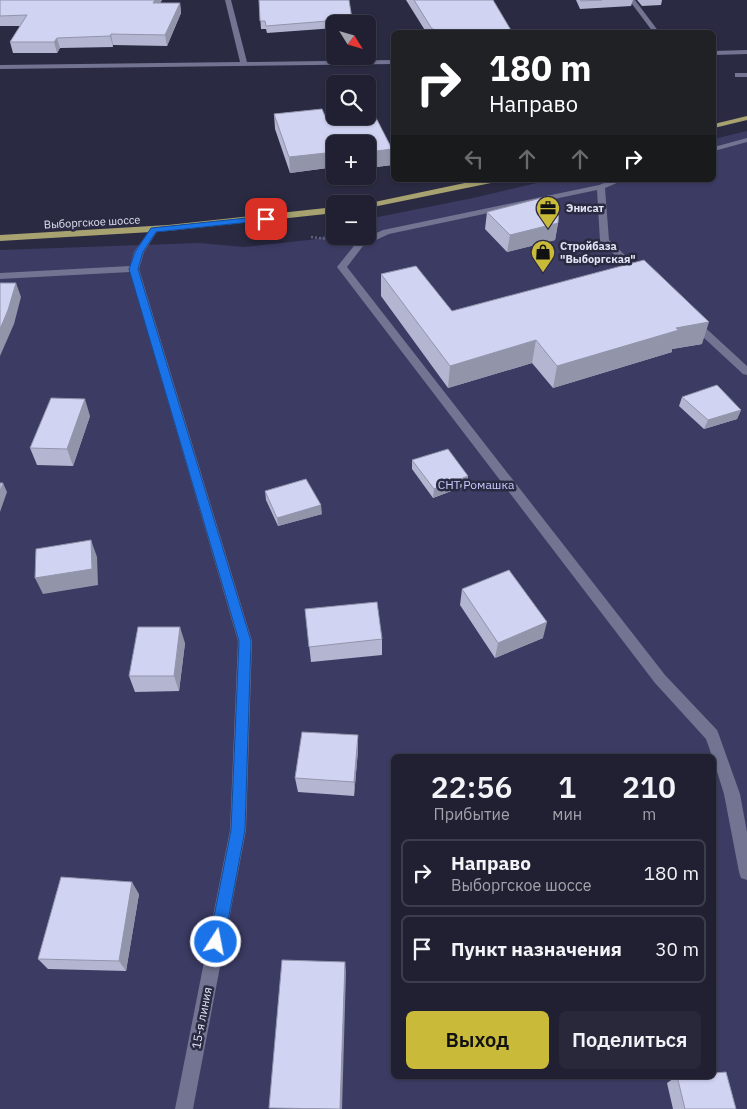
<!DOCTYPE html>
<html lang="ru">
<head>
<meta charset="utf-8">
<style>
  body { margin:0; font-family:"IBM Plex Sans",sans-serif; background:#28283a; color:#f1f3f6; height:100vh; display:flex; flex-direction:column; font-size:19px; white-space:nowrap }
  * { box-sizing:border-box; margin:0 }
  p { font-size:16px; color:#a2a3ac }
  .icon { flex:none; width:28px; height:28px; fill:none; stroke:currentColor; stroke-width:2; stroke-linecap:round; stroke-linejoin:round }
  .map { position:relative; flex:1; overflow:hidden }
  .drawer { position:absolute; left:391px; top:754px; width:325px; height:325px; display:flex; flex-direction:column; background:#202032; border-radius:8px; box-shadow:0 1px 4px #0004,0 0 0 1px #3d3e4d }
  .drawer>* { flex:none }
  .top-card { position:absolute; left:391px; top:30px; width:325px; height:152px; border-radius:8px; box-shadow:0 1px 4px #0004,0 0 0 1px #3d3e4d; background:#202124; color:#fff; overflow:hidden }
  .needle { width:32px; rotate:127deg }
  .buttons { position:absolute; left:326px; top:15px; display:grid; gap:10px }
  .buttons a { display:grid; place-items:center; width:50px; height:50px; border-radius:8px; background:#202032; box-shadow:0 1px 4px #0004,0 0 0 1px #3d3e4d; font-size:25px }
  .pin { position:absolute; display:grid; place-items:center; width:42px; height:42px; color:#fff; margin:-21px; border-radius:10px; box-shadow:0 2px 8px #0006 }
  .me { position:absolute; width:55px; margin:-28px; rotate:11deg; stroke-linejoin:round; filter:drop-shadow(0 0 4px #0008) }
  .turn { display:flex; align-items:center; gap:18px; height:105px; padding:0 15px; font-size:22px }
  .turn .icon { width:65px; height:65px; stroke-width:2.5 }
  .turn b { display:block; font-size:35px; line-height:42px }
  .lanes { display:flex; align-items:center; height:48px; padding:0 15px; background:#0003; justify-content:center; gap:25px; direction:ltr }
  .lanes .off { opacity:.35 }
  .eta { display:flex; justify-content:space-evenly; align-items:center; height:85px; text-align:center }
  .eta b { font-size:30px; font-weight:600; line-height:35px }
  .cta { display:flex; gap:10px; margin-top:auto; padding:10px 15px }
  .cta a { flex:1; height:58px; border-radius:8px; background:#c9ba3a; color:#111; font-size:20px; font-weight:600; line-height:58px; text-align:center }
  .cta a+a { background:#28283a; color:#f1f3f6 }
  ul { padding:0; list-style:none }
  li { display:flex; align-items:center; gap:15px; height:68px; margin:0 10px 8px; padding:0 5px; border:2px solid #3d3e4d; border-radius:8px }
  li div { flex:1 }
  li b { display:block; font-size:19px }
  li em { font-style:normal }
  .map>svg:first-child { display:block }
  .green { fill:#3c3b64; fill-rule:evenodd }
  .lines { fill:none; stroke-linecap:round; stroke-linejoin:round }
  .path { stroke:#616277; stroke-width:2.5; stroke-dasharray:2 2; stroke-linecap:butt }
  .minor { fill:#737491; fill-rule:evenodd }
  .major { fill:#a8a271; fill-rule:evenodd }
  .wall { fill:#b4b5d1 }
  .shaded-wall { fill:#9294aa }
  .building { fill:#d1d3f3; stroke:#9294aa }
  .route { fill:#1a73e8; stroke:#114b97 }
  .labels { text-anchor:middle; stroke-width:5; stroke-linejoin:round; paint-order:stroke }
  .far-poi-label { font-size:11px; font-weight:bold; fill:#e1e2f2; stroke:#2a2a42; text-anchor:start }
  .far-street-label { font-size:11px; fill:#e1e2f2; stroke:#2a2a42 }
  .park-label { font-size:12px; fill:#c9cafe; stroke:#2a2a42 }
  .street-label { font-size:12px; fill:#e1e2f2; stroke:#2a2a42 }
</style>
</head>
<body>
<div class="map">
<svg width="747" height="1109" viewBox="0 0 747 1109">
  <rect width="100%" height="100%" fill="#2a2a42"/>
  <path class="green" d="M 747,131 L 747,1109 L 0,1109 L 0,250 L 199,243 L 244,247 L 317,239 L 335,231 L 335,236 L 368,236 L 368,219 L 473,198 L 549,180 L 714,180 L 714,139 ZM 394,756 L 714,756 L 714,1076 L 394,1076 Z"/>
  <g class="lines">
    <path class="path" d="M 311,237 L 334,240"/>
    <path class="minor" d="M 225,0 L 231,0 L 247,62 L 394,60 L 394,64 L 0,69 L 0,65 L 240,62 Z
      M 629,0 L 635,0 L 659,32 L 653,32 Z
      M 747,50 L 747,54 L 714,55 L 714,51 Z
      M 735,73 L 747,73 L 747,77 L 735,77 Z
      M 747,138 L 747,142 L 714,151 L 714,147 Z
      M 612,180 L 624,180 L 605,188 L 609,240 L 645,274 L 645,278 L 639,278 L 600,241 L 597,190 L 389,234 L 363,246 L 347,267 L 665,675 L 717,730 L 719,735 L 740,794 L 747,832 L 747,880 L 741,878 L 739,872 L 724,794 L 714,762 L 714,756 L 712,756 L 706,739 L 655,683 L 337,267 L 357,242 L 383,230 L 599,185 Z
      M 154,227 L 158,230 L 144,252 L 139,269 L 252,641 L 246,830 L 193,1109 L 175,1109 L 230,830 L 238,641 L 130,272 L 0,279 L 0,273 L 130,266 L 134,252 L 151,228 Z
      M 694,320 L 698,321 L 747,366 L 747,375 L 743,374 L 690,325 L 690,321 Z"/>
    <path class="major" d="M 747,116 L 747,120 L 714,128 L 714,124 Z
      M 479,180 L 495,180 L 491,183 L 368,208 L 368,204 L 365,204 Z
      M 335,207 L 335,213 L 168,231 L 0,241 L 0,235 L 168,225 Z"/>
  </g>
  <path class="wall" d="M 0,0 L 162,0 L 160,3 L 180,3 L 181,13 L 167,46 L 113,45 L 113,47 L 60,48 L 57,53 L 13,53 L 10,42 L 20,26 L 0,26 Z
    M 259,0 L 352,19 L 352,24 L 335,24 L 335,28 L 267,33 L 266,29 L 261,29 Z
    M 406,0 L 493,0 L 512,32 L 426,32 Z
    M 576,0 L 633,0 L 631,6 L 580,9 Z
    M 637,0 L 662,0 L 661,5 L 642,6 Z
    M 322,109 L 325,116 L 335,115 L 335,116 L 368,116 L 368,113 L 373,112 L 392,149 L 392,165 L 368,168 L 368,144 L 335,144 L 335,167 L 290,173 L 275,129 L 274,114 Z
    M 487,212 L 558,223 L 555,240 L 507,252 L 485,229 Z
    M 381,274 L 452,311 L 702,344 L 672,349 L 672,352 L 553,388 L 532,363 L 448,388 L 381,296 Z
    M 682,397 L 741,410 L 737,419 L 704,429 L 679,406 Z
    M 90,416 L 73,466 L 37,465 L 30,448 Z
    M 412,460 L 468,476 L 467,485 L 433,498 L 412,469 Z
    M 265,491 L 322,514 L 278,526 L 266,500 Z
    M 462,589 L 543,638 L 495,658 L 460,605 Z
    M 305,609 L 382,639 L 382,655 L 311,662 Z
    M 185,643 L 179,691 L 135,692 L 129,676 Z
    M 358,735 L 358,750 L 354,796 L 298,792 L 295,778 Z
    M 139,894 L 126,971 L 48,969 L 38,959 Z
    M 677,1076 L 736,1109 L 673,1109 L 667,1083 Z"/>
  <path class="shaded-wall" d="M 155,0 L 162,0 L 155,13 L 153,3 Z
    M 180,3 L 181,13 L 167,46 L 165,35 Z
    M 111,34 L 113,45 L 113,47 L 110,36 Z
    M 57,38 L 60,48 L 57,53 L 54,42 Z
    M 392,149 L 392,165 L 368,168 L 368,152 Z
    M 335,152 L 335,167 L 290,173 L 289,157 Z
    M 558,223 L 555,240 L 507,252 L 510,235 Z
    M 16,283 L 21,297 L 14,324 L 0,356 L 0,329 Z
    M 709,322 L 702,344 L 672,349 L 672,352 L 553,388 L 557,366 L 676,328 Z
    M 536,340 L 532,363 L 448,388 L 450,366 Z
    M 85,399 L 90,416 L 73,466 L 67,449 Z
    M 741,410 L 737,419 L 704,429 L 708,420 Z
    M 468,476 L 467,485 L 433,498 L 434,489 Z
    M 3,483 L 7,492 L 0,512 L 0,491 Z
    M 321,505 L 322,514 L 278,526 L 277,518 Z
    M 91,540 L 97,557 L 98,585 L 43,594 L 35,578 Z
    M 547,622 L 543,638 L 495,658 L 498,643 Z
    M 180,627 L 185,643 L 179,691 L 174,676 Z
    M 358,735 L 358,750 L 354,796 L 354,782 Z
    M 132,882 L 139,894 L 126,971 L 119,961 Z
    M 345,962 L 346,972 L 342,1109 L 340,1109 Z"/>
  <path class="building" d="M 0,0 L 155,0 L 153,3 L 180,3 L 165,35 L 111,34 L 110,36 L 57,38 L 54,42 L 10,42 L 27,15 L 0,16 Z
    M 259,0 L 349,0 L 352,19 L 266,26 L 265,21 L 260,21 Z
    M 414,0 L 493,0 L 512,32 L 436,32 L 434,29 L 432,29 Z
    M 580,0 L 602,0 L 581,1 Z
    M 322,109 L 325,116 L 335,115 L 335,116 L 368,116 L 368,113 L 373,112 L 392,149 L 368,152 L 368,144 L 335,144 L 335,152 L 289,157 L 274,114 Z
    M 549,196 L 559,206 L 558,223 L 510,235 L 487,212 Z
    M 644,260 L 709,322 L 676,328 L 679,330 L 557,366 L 536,340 L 450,366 L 381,274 L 416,266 L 452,311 Z
    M 0,283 L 16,283 L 8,310 L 0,329 Z
    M 717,385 L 741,410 L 708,420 L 682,397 Z
    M 51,398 L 85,399 L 67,449 L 30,448 Z
    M 448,449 L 468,476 L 434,489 L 412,460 Z
    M 306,479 L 321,505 L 277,518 L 265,491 Z
    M 0,483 L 3,483 L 0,491 Z
    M 91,540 L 92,569 L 35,578 L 36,549 Z
    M 509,570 L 547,622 L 498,643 L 462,589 Z
    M 377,602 L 382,639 L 309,647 L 305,609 Z
    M 138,627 L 180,627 L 174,676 L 129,676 Z
    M 302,732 L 358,735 L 354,782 L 295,778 Z
    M 61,877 L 132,882 L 119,961 L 38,959 Z
    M 282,960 L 345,962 L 340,1109 L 269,1108 Z
    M 726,1072 L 736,1109 L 685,1109 L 677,1076 L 714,1076 L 714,1073 Z"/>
  <path class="route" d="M 266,216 L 269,217 L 269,220 L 156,232 L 143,252 L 138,269 L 251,641 L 245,830 L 224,942 L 222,947 L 216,950 L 211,947 L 209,942 L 231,830 L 239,641 L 129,269 L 135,252 L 151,228 Z"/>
  <defs>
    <g id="office-pin" transform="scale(1.25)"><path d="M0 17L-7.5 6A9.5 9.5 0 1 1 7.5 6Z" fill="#c9ba3a" stroke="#2a2a42"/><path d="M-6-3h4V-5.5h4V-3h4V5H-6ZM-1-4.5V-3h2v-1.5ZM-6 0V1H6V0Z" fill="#111"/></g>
    <g id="shop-pin" transform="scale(1.25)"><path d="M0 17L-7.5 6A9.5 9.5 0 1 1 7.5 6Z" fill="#c9ba3a" stroke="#2a2a42"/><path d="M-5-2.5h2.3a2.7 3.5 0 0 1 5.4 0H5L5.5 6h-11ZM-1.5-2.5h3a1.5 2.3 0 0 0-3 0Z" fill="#111"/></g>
  </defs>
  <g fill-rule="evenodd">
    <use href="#office-pin" x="548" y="208"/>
    <use href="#shop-pin" x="543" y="252"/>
  </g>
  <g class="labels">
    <g class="far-poi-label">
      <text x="566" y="212">Энисат</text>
      <text x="560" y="250">Стройбаза<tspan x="560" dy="13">"Выборгская"</tspan></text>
    </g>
    <g class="far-street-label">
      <text transform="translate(92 222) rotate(-3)" y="4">Выборгское шоссе</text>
    </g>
    <g class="park-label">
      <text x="476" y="489">СНТ Ромашка</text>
    </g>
    <g class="street-label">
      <text transform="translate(202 1018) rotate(-79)" y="4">15-я линия</text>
    </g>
  </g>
</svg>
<div class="buttons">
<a><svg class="needle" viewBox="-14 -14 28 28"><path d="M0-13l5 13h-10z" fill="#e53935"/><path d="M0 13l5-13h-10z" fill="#a2a3ac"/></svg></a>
<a><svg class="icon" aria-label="search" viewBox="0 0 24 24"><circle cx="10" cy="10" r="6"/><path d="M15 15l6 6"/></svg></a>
<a>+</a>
<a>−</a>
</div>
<div class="pin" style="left:266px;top:219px;background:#d93025"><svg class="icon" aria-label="arrive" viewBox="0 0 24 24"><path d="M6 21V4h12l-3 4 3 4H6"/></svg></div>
<svg class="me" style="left:216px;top:942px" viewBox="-20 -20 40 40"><circle r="17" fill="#1a73e8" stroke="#fff" stroke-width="3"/><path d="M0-11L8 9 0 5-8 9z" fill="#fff"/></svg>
<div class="top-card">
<div class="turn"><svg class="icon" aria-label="right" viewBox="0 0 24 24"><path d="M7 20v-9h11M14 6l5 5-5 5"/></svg><div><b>180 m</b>Направо</div></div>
<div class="lanes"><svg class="icon off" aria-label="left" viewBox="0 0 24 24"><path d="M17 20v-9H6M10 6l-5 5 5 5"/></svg><svg class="icon off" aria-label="ahead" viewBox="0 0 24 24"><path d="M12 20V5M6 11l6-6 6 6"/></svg><svg class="icon off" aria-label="ahead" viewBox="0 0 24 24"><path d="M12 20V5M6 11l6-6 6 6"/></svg><svg class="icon" aria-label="right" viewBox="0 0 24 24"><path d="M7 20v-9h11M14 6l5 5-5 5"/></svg></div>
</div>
<section class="drawer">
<div class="eta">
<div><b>22:56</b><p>Прибытие</p></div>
<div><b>1</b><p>мин</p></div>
<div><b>210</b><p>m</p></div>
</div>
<ul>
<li><svg class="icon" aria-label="right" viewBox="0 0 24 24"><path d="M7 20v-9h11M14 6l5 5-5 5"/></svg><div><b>Направо</b><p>Выборгское шоссе</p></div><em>180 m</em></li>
<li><svg class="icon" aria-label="arrive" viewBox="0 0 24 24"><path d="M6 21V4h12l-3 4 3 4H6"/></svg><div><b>Пункт назначения</b></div><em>30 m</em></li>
</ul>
<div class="cta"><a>Выход</a><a>Поделиться</a></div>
</section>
</div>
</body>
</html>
